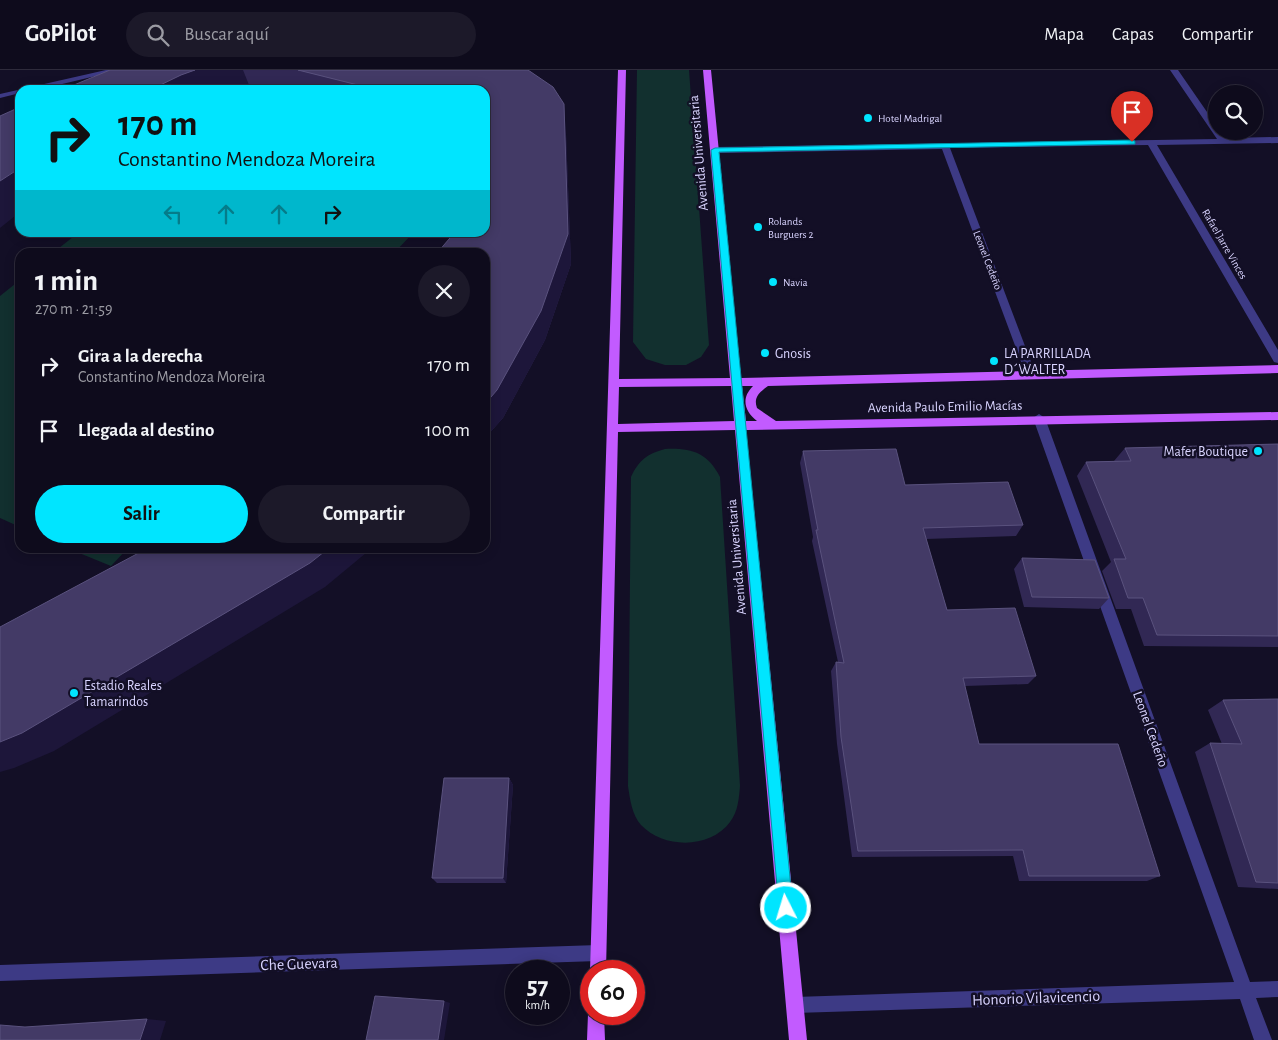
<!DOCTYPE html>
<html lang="es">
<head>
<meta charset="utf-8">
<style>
  body { margin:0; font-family:"Alegreya Sans",sans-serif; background:#1c1929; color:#f1f3f6; height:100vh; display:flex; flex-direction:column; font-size:19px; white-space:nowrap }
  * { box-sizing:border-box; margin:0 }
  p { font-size:16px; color:#9b9ba3 }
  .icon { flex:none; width:28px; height:28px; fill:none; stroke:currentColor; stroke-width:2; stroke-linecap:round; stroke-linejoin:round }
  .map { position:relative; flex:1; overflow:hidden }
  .drawer { position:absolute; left:15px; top:178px; width:475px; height:305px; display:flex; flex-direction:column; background:#0e0b1c; border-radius:15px; box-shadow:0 2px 12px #0003,0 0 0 1px #2e2b3b }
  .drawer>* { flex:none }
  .banner { position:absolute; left:15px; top:15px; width:475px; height:152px; border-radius:15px; box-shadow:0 2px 12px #0003,0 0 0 1px #2e2b3b; background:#00e5ff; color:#111; overflow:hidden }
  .tools { position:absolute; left:1208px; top:15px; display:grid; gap:10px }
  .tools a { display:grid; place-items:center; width:55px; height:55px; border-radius:50%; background:#0e0b1c; box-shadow:0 2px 12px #0003,0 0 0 1px #2e2b3b; font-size:25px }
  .speed { position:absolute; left:505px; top:890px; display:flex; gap:10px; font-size:25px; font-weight:700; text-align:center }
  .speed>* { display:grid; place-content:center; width:65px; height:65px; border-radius:50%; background:#0e0b1c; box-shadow:0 2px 12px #0003,0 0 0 1px #2e2b3b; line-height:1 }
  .speed small { font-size:12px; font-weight:400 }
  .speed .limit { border:8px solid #d22; background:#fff; color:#111 }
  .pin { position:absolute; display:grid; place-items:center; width:42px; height:42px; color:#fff; margin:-51px -21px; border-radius:50% 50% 50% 0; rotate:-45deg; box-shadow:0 0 5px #0007 }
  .pin .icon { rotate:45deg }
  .me { position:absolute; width:55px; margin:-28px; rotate:355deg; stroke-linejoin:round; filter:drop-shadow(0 0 4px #0008) }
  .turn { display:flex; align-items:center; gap:18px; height:105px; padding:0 20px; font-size:22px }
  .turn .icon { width:65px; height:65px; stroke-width:2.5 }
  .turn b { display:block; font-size:35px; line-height:42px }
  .lanes { display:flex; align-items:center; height:48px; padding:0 20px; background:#0003; justify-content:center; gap:25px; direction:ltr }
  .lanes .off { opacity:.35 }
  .round { display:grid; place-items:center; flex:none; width:52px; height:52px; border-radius:26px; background:#1c1929 }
  .headline { display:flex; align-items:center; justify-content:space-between; height:85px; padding:0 20px }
  h1 { font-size:30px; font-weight:700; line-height:38px }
  .button { display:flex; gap:10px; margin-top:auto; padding:10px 20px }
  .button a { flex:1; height:58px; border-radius:30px; background:#00e5ff; color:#111; font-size:20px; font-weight:700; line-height:58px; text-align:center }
  .button a+a { background:#1c1929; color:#f1f3f6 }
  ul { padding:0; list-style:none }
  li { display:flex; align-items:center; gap:15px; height:65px; padding:0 20px }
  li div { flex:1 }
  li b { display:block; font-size:19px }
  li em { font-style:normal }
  header { display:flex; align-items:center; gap:30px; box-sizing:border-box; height:70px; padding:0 25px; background:#0e0b1c; border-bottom:1px solid #2e2b3b }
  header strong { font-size:24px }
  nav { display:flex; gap:28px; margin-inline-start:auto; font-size:18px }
  .search { width:350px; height:45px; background:#1c1929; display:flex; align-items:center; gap:12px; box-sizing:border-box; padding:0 18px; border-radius:28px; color:#9b9ba3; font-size:19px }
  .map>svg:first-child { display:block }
  .green { fill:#12302f }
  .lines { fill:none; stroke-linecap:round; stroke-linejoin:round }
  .minor { fill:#3d3a85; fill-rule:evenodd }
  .major { fill:#c25bff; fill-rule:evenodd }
  .wall { fill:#312854 }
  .shaded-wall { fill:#1d163a }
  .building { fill:#433a66; stroke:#5a527e }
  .route { fill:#00e5ff; stroke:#0095a6 }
  .poi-dot { fill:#00e5ff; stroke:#130f26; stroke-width:2 }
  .labels { text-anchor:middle; stroke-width:5; stroke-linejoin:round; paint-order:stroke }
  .far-poi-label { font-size:11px; fill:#d9d4ff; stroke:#130f26; text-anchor:start }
  .far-street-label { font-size:11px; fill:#d9d4ff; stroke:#130f26 }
  .street-label { font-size:14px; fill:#d9d4ff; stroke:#130f26 }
  .poi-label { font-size:14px; fill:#d9d4ff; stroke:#130f26; text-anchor:start }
  .near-street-label { font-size:16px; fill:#d9d4ff; stroke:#130f26 }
</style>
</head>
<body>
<header>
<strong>GoPilot</strong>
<div class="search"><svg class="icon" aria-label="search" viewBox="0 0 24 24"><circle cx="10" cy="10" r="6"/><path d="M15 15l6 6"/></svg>Buscar aquí</div>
<nav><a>Mapa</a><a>Capas</a><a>Compartir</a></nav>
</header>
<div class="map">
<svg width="1278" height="970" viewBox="0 0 1278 970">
  <rect width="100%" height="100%" fill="#130f26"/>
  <path class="green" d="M 637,0 L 689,0 L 709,275 L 701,287 L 686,295 L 665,295 L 646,289 L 633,272 Z
    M 78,163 L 78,162 L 413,163 L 395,182 L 54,182 Z
    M 20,210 L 20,457 L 0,448 L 0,226 Z
    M 665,379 C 691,378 707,382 720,407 L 740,716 C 739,728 738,742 730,752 C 710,779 664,779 641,755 C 632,745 630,729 628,716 L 631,407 C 639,390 647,384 665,379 Z
    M 67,478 L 128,478 L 111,496 Z"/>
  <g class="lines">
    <path class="minor" d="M 106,0 L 121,0 L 37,20 L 20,20 L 20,23 L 0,28 L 0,24 Z
      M 1170,0 L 1178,0 L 1216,55 L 1216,61 L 1221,61 L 1225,68 L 1278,67 L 1278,73 L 1157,75 L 1278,280 L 1278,293 L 1274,292 L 1148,75 L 950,78 L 1036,305 L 1031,309 L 1026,305 L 942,79 L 715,83 L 711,80 L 715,77 L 1217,69 Z
      M 1039,344 L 1045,348 L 1250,912 L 1278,911 L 1278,927 L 1256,928 L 1272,970 L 1254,970 L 1240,929 L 795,943 L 789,941 L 787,935 L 789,929 L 795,927 L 1234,912 L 1033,348 Z
      M 598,875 L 604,877 L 606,883 L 604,889 L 598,891 L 0,911 L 0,895 Z"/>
    <path class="major" d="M 618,0 L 626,0 L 619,309 L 730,308 L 703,0 L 711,0 L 741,308 L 1278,295 L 1278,303 L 768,316 C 760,322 753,327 757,338 L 776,351 L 1278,342 L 1278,350 L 746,360 L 807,970 L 789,970 L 735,360 L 618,362 L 606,901 L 591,901 L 591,905 L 590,901 ZM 731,316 L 734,351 L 618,354 L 619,317 ZM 742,316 L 753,316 C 741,328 744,341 757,351 L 746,351 Z
      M 590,938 L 591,944 L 604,944 L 605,970 L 587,970 L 588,944 Z"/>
  </g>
  <path class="wall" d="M 110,0 L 528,0 L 566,64 L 571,194 L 545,270 L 503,348 L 485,368 L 485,20 L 270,20 L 249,15 Z
    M 1278,374 L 1278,577 L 1144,576 L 1131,539 L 1116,539 L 1102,501 L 1111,492 L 1077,406 L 1086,392 L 1114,391 L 1125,378 Z
    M 803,381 L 905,415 L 1023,455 L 1016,466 L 926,469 L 947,540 L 1036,606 L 1028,614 L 965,616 L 979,674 L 1160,806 L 1147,811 L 1019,811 L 1013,786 L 852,787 L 837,674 L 831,601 L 836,592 L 838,592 L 812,471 L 813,467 L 800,393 Z
    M 1022,488 L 1109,528 L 1099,539 L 1024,537 L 1014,499 Z
    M 1278,629 L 1278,819 L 1238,817 L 1195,682 L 1210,673 L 1222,674 L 1208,640 L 1223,630 Z
    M 509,708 L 513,715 L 506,813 L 437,813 L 432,808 Z"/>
  <path class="shaded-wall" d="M 195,0 L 243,0 L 249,15 L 235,20 L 150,20 L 181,5 Z
    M 564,34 L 566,64 L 571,194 L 545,270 L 503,348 L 485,368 L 485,334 Z
    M 20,98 L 20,142 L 0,158 L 0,111 Z
    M 329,478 L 372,478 L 325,517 L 54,681 L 14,698 L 0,702 L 0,672 Z
    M 509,708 L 513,715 L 506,813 L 503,808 Z
    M 444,931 L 450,933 L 444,970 L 438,970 Z
    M 147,949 L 166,951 L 160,970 L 140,970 Z"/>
  <path class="building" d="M 110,0 L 195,0 L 181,5 L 150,20 L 62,20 Z
    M 298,0 L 528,0 L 553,17 L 564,34 L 568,164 L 541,241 L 497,320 L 485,334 L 485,182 L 438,182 L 455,162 L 485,162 L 485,20 L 378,20 Z
    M 20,37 L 20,98 L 0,111 L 0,46 Z
    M 1278,374 L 1278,566 L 1157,565 L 1143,528 L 1128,528 L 1114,489 L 1126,489 L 1086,392 L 1131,391 L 1125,378 Z
    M 896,379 L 905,415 L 1008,412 L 1023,455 L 923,458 L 947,540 L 1015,538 L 1036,606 L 963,608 L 979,674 L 1118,674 L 1160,806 L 1029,806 L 1023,780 L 858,781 L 841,667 L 836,592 L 844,593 L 816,460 L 818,460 L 803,381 Z
    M 148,478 L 329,478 L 310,493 L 22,663 L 0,672 L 0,557 Z
    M 1022,488 L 1095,490 L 1109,528 L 1032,527 Z
    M 1278,629 L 1278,813 L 1256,812 L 1210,673 L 1242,674 L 1223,630 Z
    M 444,708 L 509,708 L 503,808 L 432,808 Z
    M 375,926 L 444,931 L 438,970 L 366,970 Z
    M 147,949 L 140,970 L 0,970 L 0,955 L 25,957 Z"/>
  <path class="route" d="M 1132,70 L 1135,71 L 1135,74 L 719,82 L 793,838 L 791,843 L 786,846 L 781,843 L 779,838 L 711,80 L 715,78 Z"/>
  <g class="poi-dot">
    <circle cx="868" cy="48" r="5"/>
    <circle cx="758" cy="157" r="5"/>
    <circle cx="773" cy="212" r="5"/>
    <circle cx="765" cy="283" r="5"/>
    <circle cx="994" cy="291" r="5"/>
    <circle cx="1258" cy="381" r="5"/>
    <circle cx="74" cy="623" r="5"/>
  </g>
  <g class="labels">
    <g class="far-poi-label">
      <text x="878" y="52">Hotel Madrigal</text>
      <text x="768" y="155">Rolands<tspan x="768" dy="13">Burguers 2</tspan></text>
      <text x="783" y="216">Navia</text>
    </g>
    <g class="far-street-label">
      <text transform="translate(1225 174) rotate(60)" y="4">Rafael Jarre Vinces</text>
      <text transform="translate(988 190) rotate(69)" y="4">Leonel Cedeño</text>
    </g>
    <g class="street-label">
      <text transform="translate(698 83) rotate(-95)" y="5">Avenida Universitaria</text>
      <text transform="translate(945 336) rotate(-1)" y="5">Avenida Paulo Emilio Macías</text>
      <text transform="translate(736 487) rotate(-95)" y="5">Avenida Universitaria</text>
      <text transform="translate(1151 659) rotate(70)" y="5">Leonel Cedeño</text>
    </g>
    <g class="poi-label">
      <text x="775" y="288">Gnosis</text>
      <text x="1004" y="288">LA PARRILLADA<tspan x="1004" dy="16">D´WALTER</tspan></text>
      <text x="1248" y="386" text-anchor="end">Mafer Boutique</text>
      <text x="84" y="620">Estadio Reales<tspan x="84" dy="16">Tamarindos</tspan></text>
    </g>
    <g class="near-street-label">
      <text transform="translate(299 893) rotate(-2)" y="6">Che Guevara</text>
      <text transform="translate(1036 927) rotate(-2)" y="6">Honorio Vilavicencio</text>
    </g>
  </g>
</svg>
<div class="tools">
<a><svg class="icon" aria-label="search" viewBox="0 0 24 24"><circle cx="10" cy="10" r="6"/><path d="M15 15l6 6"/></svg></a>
</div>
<div class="speed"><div>57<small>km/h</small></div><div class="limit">60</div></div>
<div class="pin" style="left:1132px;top:72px;background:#d93025"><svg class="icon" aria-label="arrive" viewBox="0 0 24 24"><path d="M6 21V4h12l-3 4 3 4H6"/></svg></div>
<svg class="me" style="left:786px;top:838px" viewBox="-20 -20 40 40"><circle r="17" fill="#00e5ff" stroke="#fff" stroke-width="3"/><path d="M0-11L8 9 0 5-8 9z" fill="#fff"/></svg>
<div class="banner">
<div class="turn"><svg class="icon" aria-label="right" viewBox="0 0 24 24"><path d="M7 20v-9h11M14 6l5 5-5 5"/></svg><div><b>170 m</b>Constantino Mendoza Moreira</div></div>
<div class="lanes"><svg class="icon off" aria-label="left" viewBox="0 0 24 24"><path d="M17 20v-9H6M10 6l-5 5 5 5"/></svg><svg class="icon off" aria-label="ahead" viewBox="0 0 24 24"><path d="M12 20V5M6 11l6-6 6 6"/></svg><svg class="icon off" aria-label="ahead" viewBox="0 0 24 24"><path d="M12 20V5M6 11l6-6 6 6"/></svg><svg class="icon" aria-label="right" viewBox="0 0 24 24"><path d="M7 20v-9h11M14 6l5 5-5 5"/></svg></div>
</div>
<section class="drawer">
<div class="headline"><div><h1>1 min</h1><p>270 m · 21:59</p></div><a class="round"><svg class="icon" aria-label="close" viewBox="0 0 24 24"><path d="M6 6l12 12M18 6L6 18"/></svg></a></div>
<ul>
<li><svg class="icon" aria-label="right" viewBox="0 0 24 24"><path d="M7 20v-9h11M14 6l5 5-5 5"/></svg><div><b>Gira a la derecha</b><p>Constantino Mendoza Moreira</p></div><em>170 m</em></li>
<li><svg class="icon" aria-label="arrive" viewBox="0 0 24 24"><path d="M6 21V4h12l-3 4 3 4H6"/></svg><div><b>Llegada al destino</b></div><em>100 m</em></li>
</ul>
<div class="button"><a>Salir</a><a>Compartir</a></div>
</section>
</div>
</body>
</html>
